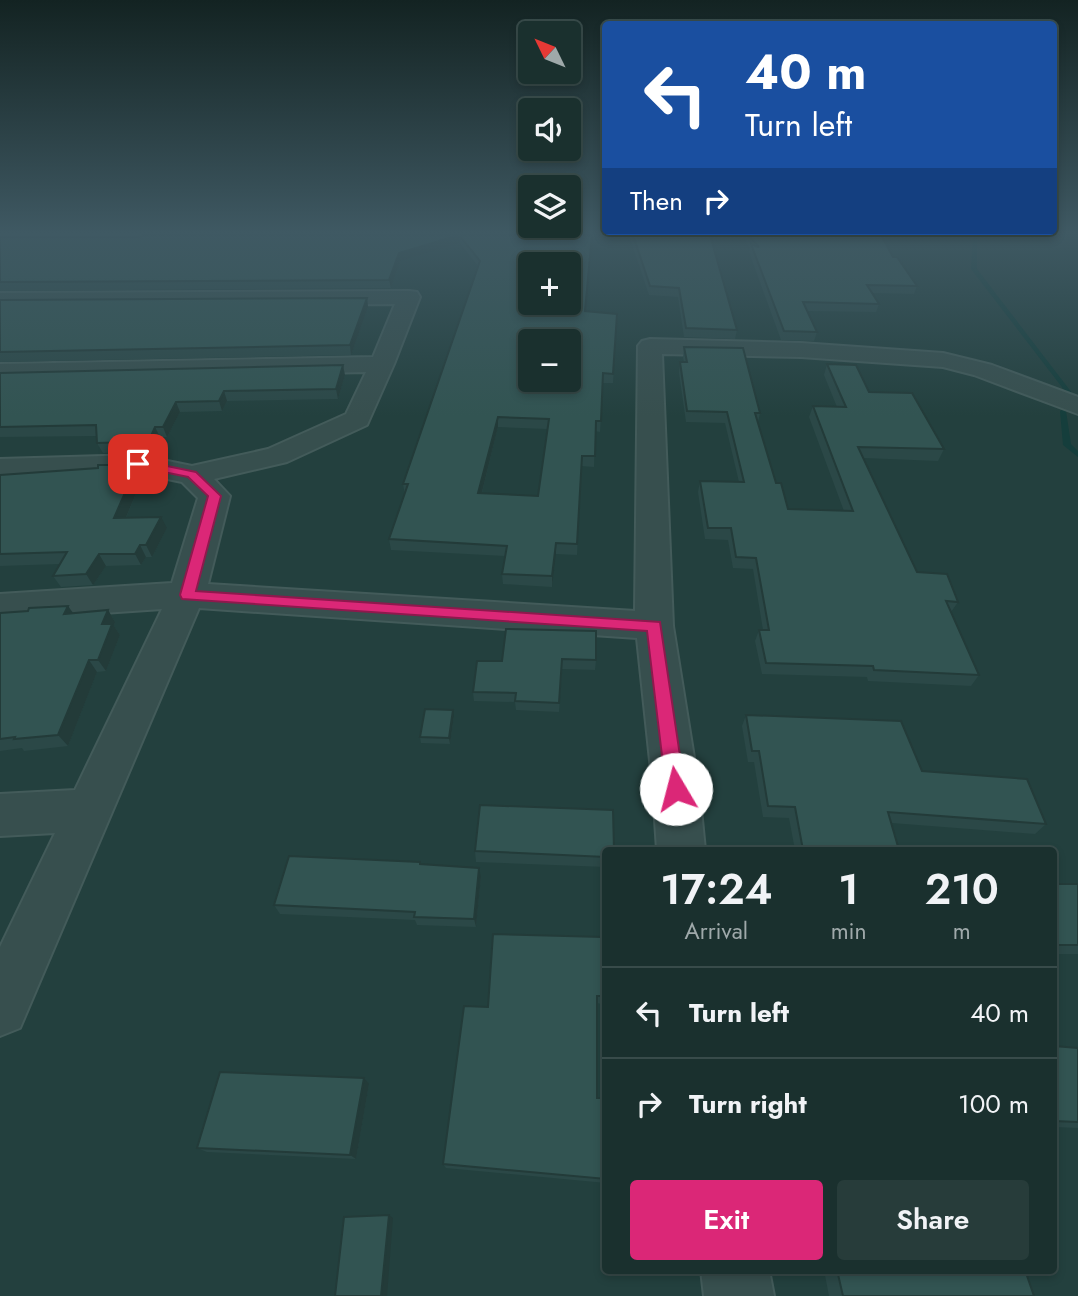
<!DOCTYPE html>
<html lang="en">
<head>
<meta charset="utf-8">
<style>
  body { margin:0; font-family:Jost,sans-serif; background:#273c3a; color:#f1f3f6; height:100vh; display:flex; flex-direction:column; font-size:26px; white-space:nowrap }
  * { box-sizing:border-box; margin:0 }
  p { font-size:23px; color:#9fa9aa }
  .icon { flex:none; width:38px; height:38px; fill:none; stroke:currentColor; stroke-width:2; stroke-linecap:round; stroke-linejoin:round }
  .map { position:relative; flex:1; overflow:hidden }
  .side { position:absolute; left:602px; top:847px; width:455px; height:427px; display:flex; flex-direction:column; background:#1a302e; border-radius:7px; box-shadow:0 4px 10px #0003,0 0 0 2px #384b4a }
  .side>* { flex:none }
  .guide { position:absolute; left:602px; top:21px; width:455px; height:214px; border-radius:7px; box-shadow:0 4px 10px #0003,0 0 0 2px #384b4a; background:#1a4fa0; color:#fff; overflow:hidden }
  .needle { width:46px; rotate:313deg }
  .fabs { position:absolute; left:518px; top:21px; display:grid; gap:14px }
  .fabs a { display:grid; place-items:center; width:63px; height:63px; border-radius:7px; background:#1a302e; box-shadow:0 4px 10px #0003,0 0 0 2px #384b4a; font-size:35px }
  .pin { position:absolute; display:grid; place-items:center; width:60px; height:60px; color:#fff; margin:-30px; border-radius:14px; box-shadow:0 4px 10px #0006 }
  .me { position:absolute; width:77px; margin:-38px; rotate:352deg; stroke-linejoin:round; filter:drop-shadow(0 0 5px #0008) }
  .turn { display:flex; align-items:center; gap:24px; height:147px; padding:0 28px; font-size:32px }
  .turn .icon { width:91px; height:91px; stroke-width:2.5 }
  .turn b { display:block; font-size:49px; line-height:60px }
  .then { display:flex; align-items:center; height:66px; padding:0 28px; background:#0003; gap:14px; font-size:26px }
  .eta { display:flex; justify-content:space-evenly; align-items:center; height:119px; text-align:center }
  .eta b { font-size:42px; font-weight:600; line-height:49px }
  .cta { display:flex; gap:14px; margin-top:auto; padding:14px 28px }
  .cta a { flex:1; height:80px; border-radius:7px; background:#db2777; color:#fff; font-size:28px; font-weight:600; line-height:80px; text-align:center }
  .cta a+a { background:#273c3a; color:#f1f3f6 }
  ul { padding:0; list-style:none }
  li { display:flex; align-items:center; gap:21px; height:91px; padding:0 28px; border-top:2px solid #384b4a }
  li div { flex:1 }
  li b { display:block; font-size:26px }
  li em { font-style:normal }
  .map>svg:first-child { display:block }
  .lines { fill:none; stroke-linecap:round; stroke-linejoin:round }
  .stream { fill:#153e3c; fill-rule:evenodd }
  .minor-casing { stroke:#435b5a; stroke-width:4 }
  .minor { fill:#374f4e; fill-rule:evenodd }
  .wall { fill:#2b4847; fill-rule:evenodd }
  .shaded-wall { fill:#233b39 }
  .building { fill:#325452; stroke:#233b39; stroke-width:2; fill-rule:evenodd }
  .route { fill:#db2777; stroke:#8e194d; stroke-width:2 }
</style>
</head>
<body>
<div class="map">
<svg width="1078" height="1296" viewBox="0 0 1078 1296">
  <rect width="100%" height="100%" fill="#23403e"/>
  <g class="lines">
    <path class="stream" d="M 973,235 L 977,235 L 977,269 L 1072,393 L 1072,395 L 1068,395 L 971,269 Z
      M 1063,409 L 1066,411 L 1071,444 L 1078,451 L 1078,457 L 1063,445 L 1060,411 Z"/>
    <g class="minor-casing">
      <path id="minor" d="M 0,235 L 150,235 L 151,237 L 142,243 L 0,243 Z
        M 409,291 L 417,292 L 420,297 L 394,364 L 367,425 L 287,462 L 214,479 L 230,496 L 208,584 L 635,611 L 638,346 L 642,341 L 650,339 L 801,343 L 943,353 L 992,365 L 1078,397 L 1078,414 L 974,375 L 943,367 L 801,357 L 662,354 L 673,626 L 699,789 L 705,850 L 657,850 L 653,789 L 637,638 L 199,608 L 20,1028 L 0,1036 L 0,947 L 55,833 L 0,836 L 0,794 L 75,790 L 162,609 L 0,620 L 0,594 L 172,583 L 198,498 L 182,482 L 138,473 L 0,477 L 0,459 L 138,455 L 192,466 L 268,449 L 346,414 L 366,372 L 0,380 L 0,364 L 373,357 L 395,304 L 0,307 L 0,293 Z
        M 701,1270 L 769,1270 L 774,1296 L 704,1296 Z"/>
    </g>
    <use href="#minor" class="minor"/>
  </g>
  <path class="wall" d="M 593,235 L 585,311 L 617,314 L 613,383 L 603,383 L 600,432 L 595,431 L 594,467 L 581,466 L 577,555 L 556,554 L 552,587 L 503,584 L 502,574 L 505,556 L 391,550 L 389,539 L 405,495 L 403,484 L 478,266 L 460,243 L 400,261 L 391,288 L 0,291 L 0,237 L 139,237 ZM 498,427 L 547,429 L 538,496 L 482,493 Z
    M 629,235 L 710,235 L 737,330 L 735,339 L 684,337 L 678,297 L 649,295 Z
    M 737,235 L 881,235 L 893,257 L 917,286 L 914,294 L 872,293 L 879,304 L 876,312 L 807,311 L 817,332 L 814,341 L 781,340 L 749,252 L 750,248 L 747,244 L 744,237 L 740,238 Z
    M 367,298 L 368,307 L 351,355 L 0,362 L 0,300 Z
    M 684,347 L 760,413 L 758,422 L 776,483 L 788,509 L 844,511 L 809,417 L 813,406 L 837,407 L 824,375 L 827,364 L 869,392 L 944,449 L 938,461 L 864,458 L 917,572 L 958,602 L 951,612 L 979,675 L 971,686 L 868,681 L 867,677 L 762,674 L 755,641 L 759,630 L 763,630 L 753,569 L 733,568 L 728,540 L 705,539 L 698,492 L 700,481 L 739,482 L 725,423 L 686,422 L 679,373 L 680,362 L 684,362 L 683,357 Z
    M 0,373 L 345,375 L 338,399 L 227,401 L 222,411 L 180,412 L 167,437 L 160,437 L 152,455 L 138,452 L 103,453 L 97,443 L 97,436 L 0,437 Z
    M 137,465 L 143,477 L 126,518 L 167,528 L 152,557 L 146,557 L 141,565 L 106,566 L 93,585 L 61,587 L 53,576 L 60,564 L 0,566 L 0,475 Z
    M 108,610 L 115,622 L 114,626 L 120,635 L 106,671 L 97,672 L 68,746 L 24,751 L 22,748 L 0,751 L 0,613 L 74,613 Z
    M 506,629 L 596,660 L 595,670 L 562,669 L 559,712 L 516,710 L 515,702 L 474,701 L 473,692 L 502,661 Z
    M 746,715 L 922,771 L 1046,824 L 1035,834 L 892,823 L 899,850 L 795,850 L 789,818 L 763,817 L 754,762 L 748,762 L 742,726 Z
    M 454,716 L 450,744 L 421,743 L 420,737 Z
    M 606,850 L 606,867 L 476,862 L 475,851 Z
    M 420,862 L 421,864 L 481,877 L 476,927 L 417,925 L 415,920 L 280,914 L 274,905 Z
    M 1054,884 L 1078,884 L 1078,954 L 1054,954 Z
    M 493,934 L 604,996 L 602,1004 L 597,1003 L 597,1098 L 606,1098 L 606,1183 L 446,1168 L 443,1164 L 488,1007 Z
    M 1054,1046 L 1078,1048 L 1078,1128 L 1054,1127 Z
    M 369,1084 L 356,1159 L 207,1152 L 197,1148 Z
    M 824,1270 L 1025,1270 L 1034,1296 L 829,1296 Z"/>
  <path class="shaded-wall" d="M 459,235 L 460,243 L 400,261 L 391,288 L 389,280 L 399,253 Z
    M 367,298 L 368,307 L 351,355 L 350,345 Z
    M 343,365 L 345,375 L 338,399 L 336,389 Z
    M 224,391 L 227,401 L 222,411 L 219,401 Z
    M 176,402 L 180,412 L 167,437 L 163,427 Z
    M 498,417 L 498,427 L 479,504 L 478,493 Z
    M 155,427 L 160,437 L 152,455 L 147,445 Z
    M 137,465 L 143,477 L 121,529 L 114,518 Z
    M 161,517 L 167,528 L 152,557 L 146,545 Z
    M 556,543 L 556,554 L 552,587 L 552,576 Z
    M 140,545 L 146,557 L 141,565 L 135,554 Z
    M 99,554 L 106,566 L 93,585 L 86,574 Z
    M 68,606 L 76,617 L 64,614 Z
    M 108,610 L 115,622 L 114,626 L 120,635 L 106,671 L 98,660 L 102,624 Z
    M 89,660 L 97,672 L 68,746 L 58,735 Z
    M 453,710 L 454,716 L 450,744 L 449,738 Z
    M 479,868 L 481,877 L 476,927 L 474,919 Z
    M 364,1078 L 369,1084 L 356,1159 L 350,1155 Z
    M 389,1215 L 393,1218 L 387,1296 L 381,1296 Z"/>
  <path class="building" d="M 143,235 L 592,235 L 585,311 L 617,314 L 613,374 L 603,373 L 601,421 L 596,421 L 595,456 L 582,456 L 577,544 L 556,543 L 552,576 L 502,574 L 507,546 L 389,539 L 408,484 L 403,484 L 480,261 L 459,235 L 399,253 L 389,280 L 0,282 L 0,237 L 139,237 ZM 530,264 L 569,264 L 569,303 L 530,303 ZM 530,341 L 569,341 L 569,380 L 530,380 ZM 498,417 L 549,419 L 538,496 L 478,493 Z
    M 633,235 L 710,235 L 737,330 L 686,328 L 679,288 L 650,286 Z
    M 748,235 L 881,235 L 893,257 L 897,257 L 917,286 L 867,285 L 879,304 L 803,302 L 817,332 L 784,331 L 751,244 L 759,247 Z
    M 367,298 L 350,345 L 0,352 L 0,300 Z
    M 684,347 L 743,348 L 760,413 L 755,413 L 776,483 L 781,483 L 788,509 L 853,511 L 813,406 L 846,407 L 827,364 L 856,365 L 869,392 L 912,393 L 944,449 L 858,447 L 917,572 L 947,574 L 958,602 L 946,601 L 979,675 L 874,670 L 873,666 L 766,663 L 759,630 L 769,630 L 756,558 L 736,557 L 731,528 L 708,528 L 700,481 L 744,482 L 727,412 L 687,411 L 680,362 L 687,362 Z
    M 343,365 L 336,389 L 224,391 L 219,401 L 176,402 L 163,427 L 155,427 L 147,445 L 133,442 L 97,443 L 96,425 L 0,427 L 0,373 Z
    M 98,465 L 137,465 L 114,518 L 161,517 L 146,545 L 140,545 L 135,554 L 99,554 L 86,574 L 53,576 L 67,552 L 0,554 L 0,475 L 98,468 Z
    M 68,606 L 64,614 L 108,610 L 102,624 L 112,624 L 98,660 L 89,660 L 58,735 L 14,739 L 15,737 L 0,739 L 0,613 L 28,611 L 29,608 Z
    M 506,629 L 596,631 L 596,660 L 562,659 L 559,703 L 515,701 L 516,693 L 473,692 L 477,661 L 502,661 Z
    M 425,709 L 453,710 L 449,738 L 420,737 Z
    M 746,715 L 901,721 L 922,771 L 1027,779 L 1046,824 L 888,812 L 899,850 L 803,850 L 795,807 L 768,806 L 759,751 L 752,751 Z
    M 480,805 L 613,810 L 614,850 L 606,850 L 606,857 L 475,851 Z
    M 289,856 L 420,862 L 420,864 L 479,868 L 474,919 L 414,917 L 415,912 L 274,905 Z
    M 1054,884 L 1078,884 L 1078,945 L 1054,945 Z
    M 493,934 L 603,937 L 604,996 L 597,996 L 597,1098 L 606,1098 L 606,1179 L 443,1164 L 464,1006 L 488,1007 Z
    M 1054,1046 L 1078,1048 L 1078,1122 L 1054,1121 Z
    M 220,1072 L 364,1078 L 350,1155 L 197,1148 Z
    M 389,1215 L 381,1296 L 335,1296 L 344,1217 Z
    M 837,1270 L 1025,1270 L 1034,1296 L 843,1296 Z"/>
  <linearGradient id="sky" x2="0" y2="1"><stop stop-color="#132322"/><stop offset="0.56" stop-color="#3f5963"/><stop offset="1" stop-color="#3f5963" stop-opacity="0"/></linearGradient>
  <rect width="1078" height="416" fill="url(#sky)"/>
  <path class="route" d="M 138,460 L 196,472 L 221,496 L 196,591 L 660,622 L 685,789 L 682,794 L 676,797 L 669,794 L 666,789 L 647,631 L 182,599 L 180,595 L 208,496 L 188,477 L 134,466 L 134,461 Z"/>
</svg>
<div class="fabs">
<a><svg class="needle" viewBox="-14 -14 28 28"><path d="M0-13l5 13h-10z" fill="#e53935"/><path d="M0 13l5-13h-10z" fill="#9fa9aa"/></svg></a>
<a><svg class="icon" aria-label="sound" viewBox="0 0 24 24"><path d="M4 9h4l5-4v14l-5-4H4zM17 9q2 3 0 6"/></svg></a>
<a><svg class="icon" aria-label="layers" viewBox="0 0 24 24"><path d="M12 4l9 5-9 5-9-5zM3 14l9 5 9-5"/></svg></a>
<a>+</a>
<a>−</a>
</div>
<div class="pin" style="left:138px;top:464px;background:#d93025"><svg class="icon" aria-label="arrive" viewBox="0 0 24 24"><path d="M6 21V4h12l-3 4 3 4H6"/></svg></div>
<svg class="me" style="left:676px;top:789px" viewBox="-20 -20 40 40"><circle r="19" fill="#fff"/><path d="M0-13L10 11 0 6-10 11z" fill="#db2777"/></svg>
<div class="guide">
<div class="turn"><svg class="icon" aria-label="left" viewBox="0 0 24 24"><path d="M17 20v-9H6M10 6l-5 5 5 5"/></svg><div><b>40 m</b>Turn left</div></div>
<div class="then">Then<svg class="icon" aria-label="right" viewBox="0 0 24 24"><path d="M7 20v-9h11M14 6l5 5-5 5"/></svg></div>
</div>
<section class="side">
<div class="eta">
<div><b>17:24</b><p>Arrival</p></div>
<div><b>1</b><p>min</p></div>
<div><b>210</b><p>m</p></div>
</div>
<ul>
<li><svg class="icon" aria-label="left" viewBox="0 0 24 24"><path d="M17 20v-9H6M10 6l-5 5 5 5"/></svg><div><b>Turn left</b></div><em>40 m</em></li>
<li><svg class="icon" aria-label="right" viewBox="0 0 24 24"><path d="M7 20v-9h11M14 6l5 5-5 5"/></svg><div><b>Turn right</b></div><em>100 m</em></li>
</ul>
<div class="cta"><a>Exit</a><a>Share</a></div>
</section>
</div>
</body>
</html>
